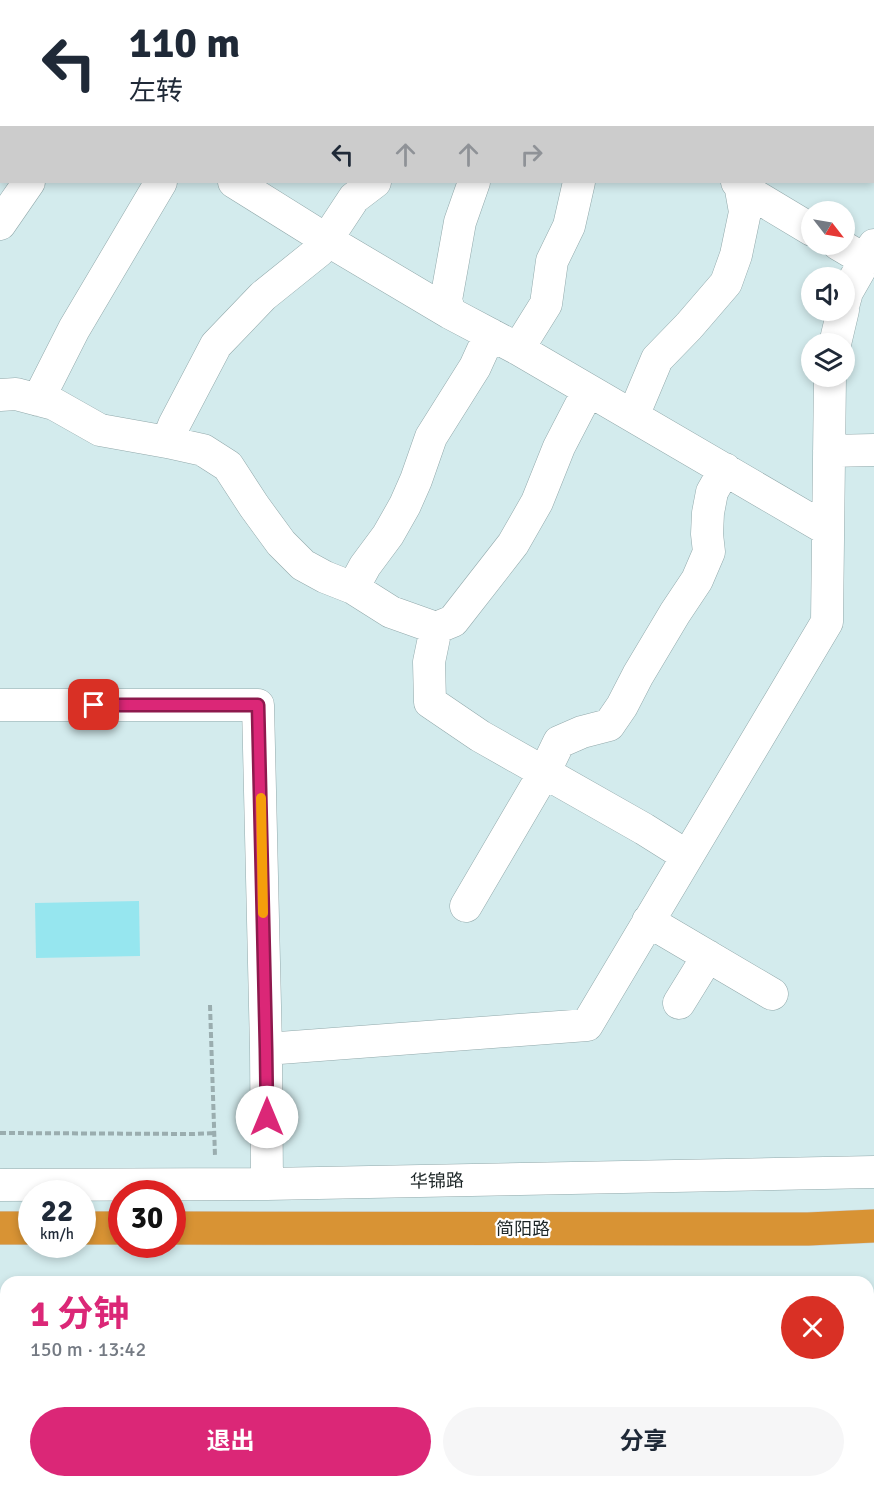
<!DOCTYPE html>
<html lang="zh">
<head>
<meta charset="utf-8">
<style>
  body { margin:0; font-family:Signika,"Noto Sans SC",sans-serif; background:#f6f6f7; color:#1f2937; height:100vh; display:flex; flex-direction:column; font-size:22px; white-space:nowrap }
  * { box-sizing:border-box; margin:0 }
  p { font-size:20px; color:#747a83 }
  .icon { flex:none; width:33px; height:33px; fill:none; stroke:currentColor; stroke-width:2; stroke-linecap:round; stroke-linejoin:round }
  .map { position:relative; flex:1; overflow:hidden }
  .drawer { position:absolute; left:0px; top:1276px; width:874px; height:212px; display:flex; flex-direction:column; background:#fff; border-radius:18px 18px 0 0; box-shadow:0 3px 9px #0003 }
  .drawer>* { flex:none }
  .banner { position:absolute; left:0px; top:0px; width:874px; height:183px; box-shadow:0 3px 9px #0003; background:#fff; color:#1f2937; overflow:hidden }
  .needle { width:39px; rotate:121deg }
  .buttons { position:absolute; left:801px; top:201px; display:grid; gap:12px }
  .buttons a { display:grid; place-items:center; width:54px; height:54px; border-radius:50%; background:#fff; box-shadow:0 3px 9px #0003; font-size:30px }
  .speed { position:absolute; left:18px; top:1180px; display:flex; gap:12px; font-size:30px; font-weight:700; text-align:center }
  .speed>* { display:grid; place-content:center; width:78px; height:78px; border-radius:50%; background:#fff; box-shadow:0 3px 9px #0003; line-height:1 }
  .speed small { font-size:15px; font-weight:400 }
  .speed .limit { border:9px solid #d22; background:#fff; color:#111 }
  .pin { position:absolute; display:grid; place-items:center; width:51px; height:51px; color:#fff; margin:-26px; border-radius:12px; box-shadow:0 3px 9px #0006 }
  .me { position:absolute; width:66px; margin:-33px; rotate:0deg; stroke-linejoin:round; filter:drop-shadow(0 0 4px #0008) }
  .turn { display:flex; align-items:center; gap:21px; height:126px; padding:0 30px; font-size:27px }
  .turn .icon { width:78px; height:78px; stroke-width:2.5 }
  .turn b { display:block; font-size:42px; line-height:51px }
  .lanes { display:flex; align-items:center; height:57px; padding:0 30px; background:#0003; justify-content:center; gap:30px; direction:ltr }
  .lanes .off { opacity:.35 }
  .round { display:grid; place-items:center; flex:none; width:63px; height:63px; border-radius:32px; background:#f6f6f7 }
  .overview { display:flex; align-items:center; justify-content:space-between; height:102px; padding:0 30px }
  h1 { font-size:36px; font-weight:700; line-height:45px; color:#db2777 }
  .action { display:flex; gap:12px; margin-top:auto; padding:12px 30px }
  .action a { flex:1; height:69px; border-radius:36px; background:#db2777; color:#fff; font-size:24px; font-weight:700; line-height:69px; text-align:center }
  .action a+a { background:#f6f6f7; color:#1f2937 }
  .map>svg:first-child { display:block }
  .pitch { fill:#96e6ef }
  .building { fill:url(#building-cross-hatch); filter:url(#shadow) }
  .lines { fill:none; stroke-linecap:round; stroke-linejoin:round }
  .minor-casing { stroke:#92a9ab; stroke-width:33 }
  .highway-casing { stroke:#c9cbcb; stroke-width:34 }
  .path { stroke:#9aadaf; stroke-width:4; stroke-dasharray:6 3; stroke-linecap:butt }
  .minor { stroke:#fff; stroke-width:32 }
  .highway { stroke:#d89334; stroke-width:33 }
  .route-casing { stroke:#8e194d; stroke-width:15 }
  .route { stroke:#db2777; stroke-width:10 }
  .slow { stroke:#f59e0b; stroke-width:10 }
  .labels { text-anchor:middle; stroke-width:4.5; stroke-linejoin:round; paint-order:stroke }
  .street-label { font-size:18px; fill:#1c2526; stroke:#fff }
</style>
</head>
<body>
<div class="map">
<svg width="874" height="1487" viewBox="0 0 874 1487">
  <defs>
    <pattern id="building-cross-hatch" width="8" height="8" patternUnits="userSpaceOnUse" patternTransform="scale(1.5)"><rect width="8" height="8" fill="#95acae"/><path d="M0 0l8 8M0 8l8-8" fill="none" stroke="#798c8d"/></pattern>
    <filter id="shadow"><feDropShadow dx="5.5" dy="5.5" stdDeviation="0" flood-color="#0004"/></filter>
  </defs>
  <rect width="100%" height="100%" fill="#d3ebed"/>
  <path class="pitch" d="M 139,901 L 140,956 L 36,958 L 35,903 Z"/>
  <path class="building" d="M 7,1482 L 51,1482 L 51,1487 L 7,1487 Z
    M 136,1482 L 180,1482 L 180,1487 L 136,1487 Z
    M 265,1482 L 310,1482 L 310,1487 L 266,1487 Z
    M 394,1482 L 438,1482 L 438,1487 L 394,1487 Z
    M 674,1482 L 719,1482 L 719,1487 L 674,1487 Z
    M 802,1482 L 846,1482 L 846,1487 L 802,1487 Z"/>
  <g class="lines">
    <g class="minor-casing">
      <path id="minor" d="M 471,0 L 474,2
        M 187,2 L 188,0
        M 384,2 L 385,0
        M 509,2 L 510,0
        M 572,2 L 573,0
        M 695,2 L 696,0
        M 859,2 L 860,0
        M 0,31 L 2,32
        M 234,182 L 327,240 L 450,313 L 518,349 L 828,530
        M 737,182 L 757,197 L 812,230
        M 0,224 L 29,182
        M 838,244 L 865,260
        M 844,303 L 847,292 L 874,245
        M 450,313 L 446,300 L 460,222 L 474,182
        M 835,344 L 843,310
        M 518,349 L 546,304 L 552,261 L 569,226 L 579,182
        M 0,395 L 16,394 L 54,404 L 100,430 L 167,442 L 174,425 L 216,345 L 263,296 L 319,251 L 354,198 L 375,182
        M 38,400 L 74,329 L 161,182
        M 633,416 L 657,359 L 689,326 L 726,283 L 736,255 L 745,212 L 740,184 L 742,182
        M 167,442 L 203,450 L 228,466 L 254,506 L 281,543 L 303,565 L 325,577 L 353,588 L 391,612 L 436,628 L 429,662 L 430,702 L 480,736 L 644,829 L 687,856
        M 829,451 L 874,450
        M 353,588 L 365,566 L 388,535 L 405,505 L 416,480 L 431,437 L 475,367 L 490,334
        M 436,628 L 453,621 L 513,544 L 537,502 L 559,447 L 588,391
        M 0,705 L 258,705 L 266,1049 L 587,1025 L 827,622 L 830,376
        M 466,906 L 544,773 L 559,742 L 582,732 L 609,725 L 622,706 L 638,675 L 675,613 L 697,580 L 709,552 L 707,534 L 708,513 L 712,492 L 725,469
        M 648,921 L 772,994
        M 679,1003 L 708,956
        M 266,1049 L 267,1184
        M 0,1185 L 267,1184 L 874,1172
        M 868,1424 L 874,1424
        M 0,1428 L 6,1428"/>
    </g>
    <g class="highway-casing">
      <path id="highway" d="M 0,1228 L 32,1228
        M 82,1228 L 122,1228
        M 172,1228 L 808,1229 L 874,1226
        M 868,1378 L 874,1377
        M 0,1382 L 6,1382"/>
    </g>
    <path class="path" d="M 210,1005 L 215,1156
      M 0,1133 L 194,1134 L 215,1133"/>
    <use href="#minor" class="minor"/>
    <use href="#highway" class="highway"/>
  </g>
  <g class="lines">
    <g class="route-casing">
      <path id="route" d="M 94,705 L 258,705 L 266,1049 L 267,1117"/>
    </g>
    <use href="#route" class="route"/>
    <path class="slow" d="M 261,798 L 263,913"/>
  </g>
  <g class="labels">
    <g class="street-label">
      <text transform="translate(437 1181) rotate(-1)" y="6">华锦路</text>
      <text x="523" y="1235">简阳路</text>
    </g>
  </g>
</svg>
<div class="buttons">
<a><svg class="needle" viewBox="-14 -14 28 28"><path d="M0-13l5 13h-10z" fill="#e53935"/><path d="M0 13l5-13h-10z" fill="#747a83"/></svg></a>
<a><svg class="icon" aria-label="sound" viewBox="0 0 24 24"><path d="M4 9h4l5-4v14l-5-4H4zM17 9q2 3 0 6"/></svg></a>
<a><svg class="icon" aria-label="layers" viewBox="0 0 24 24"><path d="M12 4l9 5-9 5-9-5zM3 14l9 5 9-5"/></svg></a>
</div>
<div class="speed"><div>22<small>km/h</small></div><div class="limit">30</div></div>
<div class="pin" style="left:94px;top:705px;background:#d93025"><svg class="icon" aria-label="arrive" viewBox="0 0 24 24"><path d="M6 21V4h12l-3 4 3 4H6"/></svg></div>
<svg class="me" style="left:267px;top:1117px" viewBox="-20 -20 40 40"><circle r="19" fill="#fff"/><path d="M0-13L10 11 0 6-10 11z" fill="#db2777"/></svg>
<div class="banner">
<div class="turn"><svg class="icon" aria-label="left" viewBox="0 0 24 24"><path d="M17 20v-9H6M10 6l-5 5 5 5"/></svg><div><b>110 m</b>左转</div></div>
<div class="lanes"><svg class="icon" aria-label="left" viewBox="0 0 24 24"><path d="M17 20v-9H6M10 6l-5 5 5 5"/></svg><svg class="icon off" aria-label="ahead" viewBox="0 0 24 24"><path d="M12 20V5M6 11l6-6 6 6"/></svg><svg class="icon off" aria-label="ahead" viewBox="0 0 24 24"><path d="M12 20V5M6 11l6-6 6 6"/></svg><svg class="icon off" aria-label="right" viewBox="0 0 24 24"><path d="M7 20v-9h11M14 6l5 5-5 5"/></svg></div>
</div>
<section class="drawer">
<div class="overview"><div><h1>1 分钟</h1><p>150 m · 13:42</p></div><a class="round" style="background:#d93025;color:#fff"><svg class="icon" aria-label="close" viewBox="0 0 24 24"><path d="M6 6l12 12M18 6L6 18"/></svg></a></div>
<div class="action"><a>退出</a><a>分享</a></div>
</section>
</div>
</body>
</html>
